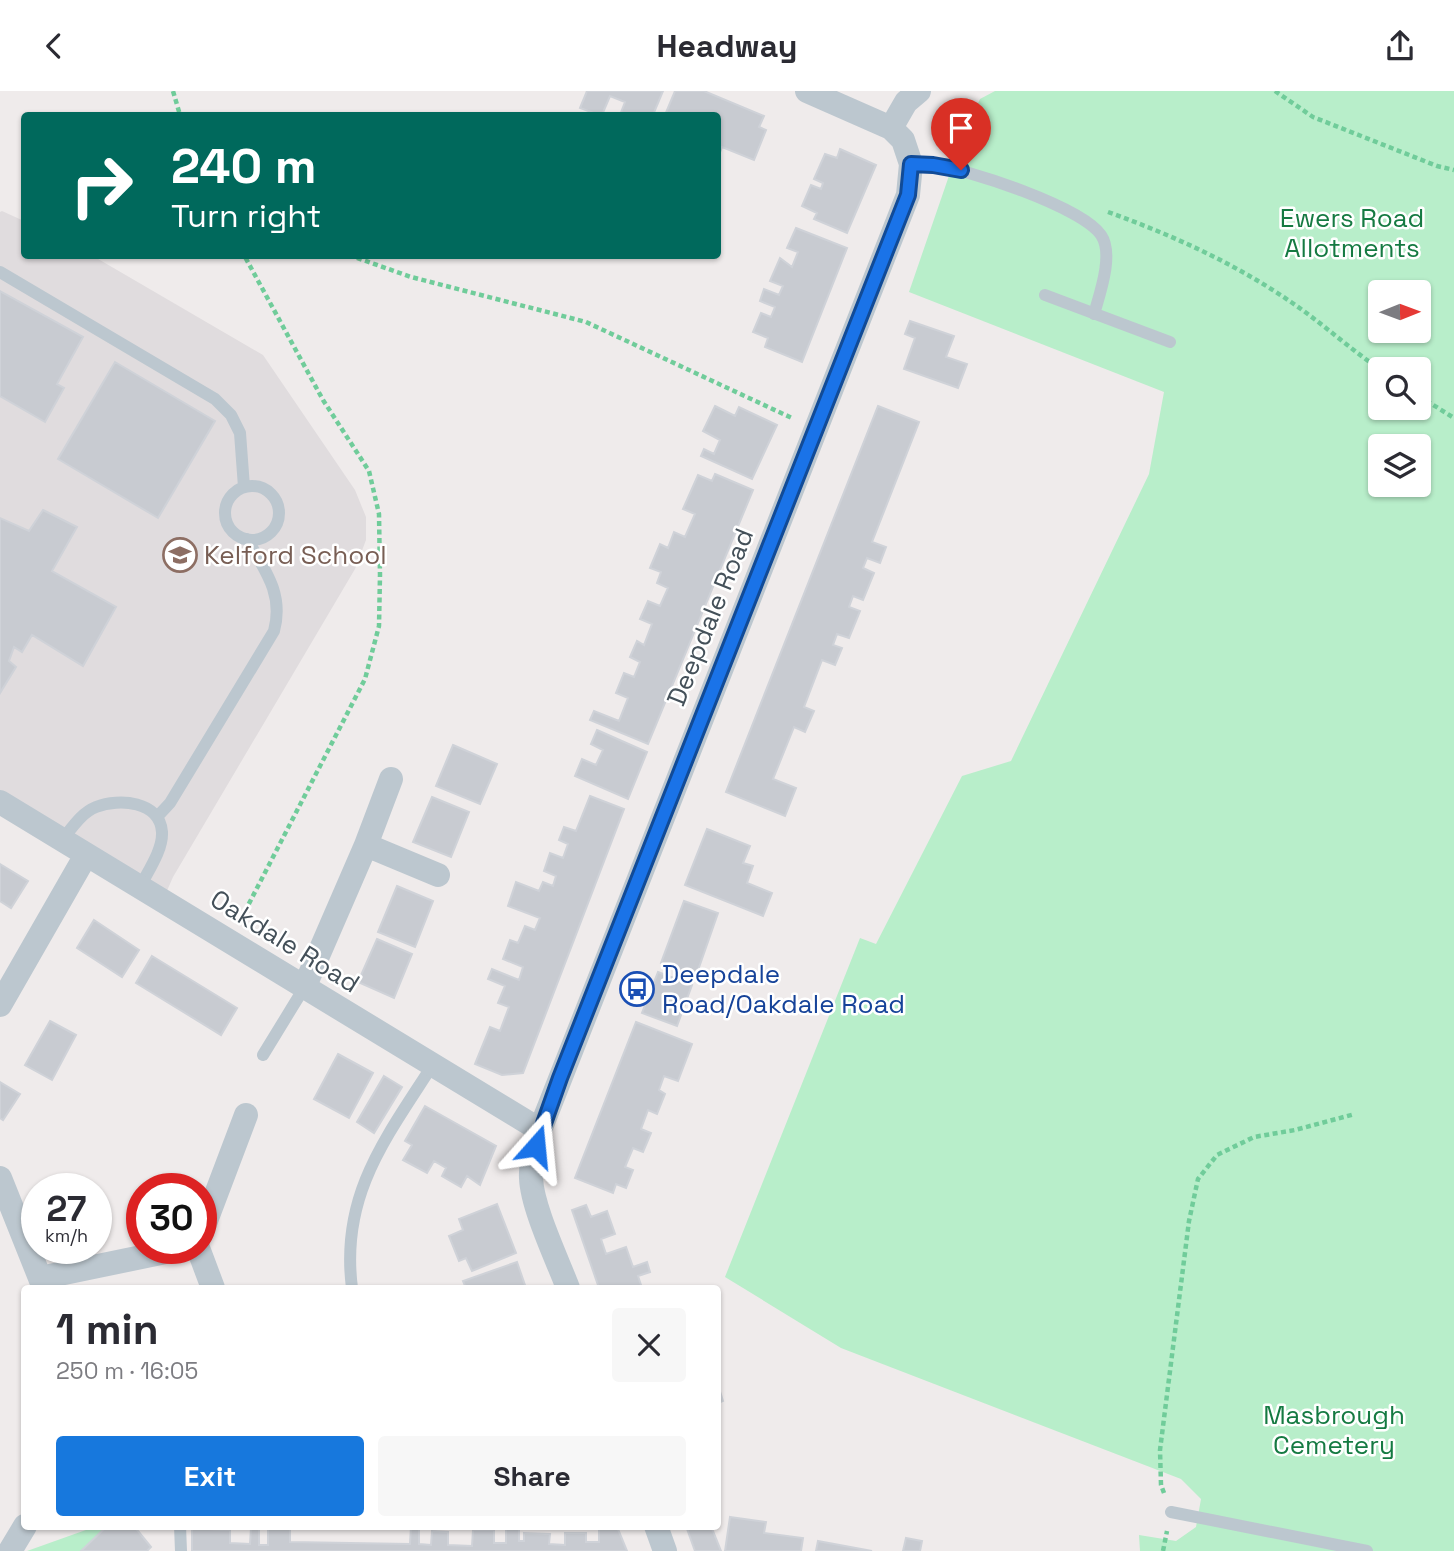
<!DOCTYPE html>
<html lang="en">
<head>
<meta charset="utf-8">
<style>
  body { margin:0; font-family:"Space Grotesk",sans-serif; background:#f7f7f7; color:#2b2b33; height:100vh; display:flex; flex-direction:column; font-size:26px; white-space:nowrap }
  * { box-sizing:border-box; margin:0 }
  p { font-size:23px; color:#7c7c81 }
  .icon { flex:none; width:38px; height:38px; fill:none; stroke:currentColor; stroke-width:2; stroke-linecap:round; stroke-linejoin:round }
  .map { position:relative; flex:1; overflow:hidden }
  .panel { position:absolute; left:21px; top:1194px; width:700px; height:245px; display:flex; flex-direction:column; background:#fff; border-radius:7px; box-shadow:0 2px 5px #0004 }
  .panel>* { flex:none }
  .hud { position:absolute; left:21px; top:21px; width:700px; height:147px; border-radius:7px; box-shadow:0 2px 5px #0004; background:#00695c; color:#fff; overflow:hidden }
  .needle { width:46px; rotate:89deg }
  .tools { position:absolute; left:1368px; top:189px; display:grid; gap:14px }
  .tools a { display:grid; place-items:center; width:63px; height:63px; border-radius:7px; background:#fff; box-shadow:0 2px 5px #0004; font-size:35px }
  .speed { position:absolute; left:21px; top:1082px; display:flex; gap:14px; font-size:35px; font-weight:700; text-align:center }
  .speed>* { display:grid; place-content:center; width:91px; height:91px; border-radius:50%; background:#fff; box-shadow:0 2px 5px #0004; line-height:1 }
  .speed small { font-size:18px; font-weight:400 }
  .speed .limit { border:10px solid #d22; background:#fff; color:#111 }
  .pin { position:absolute; display:grid; place-items:center; width:60px; height:60px; color:#fff; margin:-72px -30px; border-radius:50% 50% 50% 0; rotate:-45deg; box-shadow:0 0 7px #0007 }
  .pin .icon { rotate:45deg }
  .me { position:absolute; width:77px; margin:-38px; rotate:18deg; stroke-linejoin:round; filter:drop-shadow(0 0 5px #0008) }
  .turn { display:flex; align-items:center; gap:24px; height:147px; padding:0 35px; font-size:32px }
  .turn .icon { width:91px; height:91px; stroke-width:2.5 }
  .turn b { display:block; font-size:49px; line-height:60px }
  .round { display:grid; place-items:center; flex:none; width:74px; height:74px; border-radius:7px; background:#f7f7f7 }
  .head { display:flex; align-items:center; justify-content:space-between; height:119px; padding:0 35px }
  h1 { font-size:42px; font-weight:800; line-height:52px }
  .action { display:flex; gap:14px; margin-top:auto; padding:14px 35px }
  .action a { flex:1; height:80px; border-radius:7px; background:#1778dd; color:#fff; font-size:28px; font-weight:800; line-height:80px; text-align:center }
  .action a+a { background:#f7f7f7; color:#2b2b33 }
  header { display:flex; justify-content:space-between; align-items:center; height:91px; padding:0 35px; background:#fff; font-size:32px; font-weight:800 }
  .map>svg:first-child { display:block }
  .education { fill:#e0dcde }
  .green { fill:#b8eeca; fill-rule:evenodd }
  .building { fill:#c8cbd1; stroke:#cfd2d8; stroke-width:2 }
  .lines { fill:none; stroke-linecap:round; stroke-linejoin:round }
  .path { stroke:#70cc9a; stroke-width:4.5; stroke-dasharray:5 3.5; stroke-linecap:butt }
  .service { stroke:#bcc7cf; stroke-width:12 }
  .minor { stroke:#bcc7cf; stroke-width:24 }
  .route-casing { stroke:#114b97; stroke-width:18 }
  .route { stroke:#1a73e8; stroke-width:12 }
  .labels { text-anchor:middle; stroke-width:5; stroke-linejoin:round; paint-order:stroke }
  .park-label { font-size:26px; fill:#157a42; stroke:#fff }
  .education-label { font-size:26px; fill:#785e54; stroke:#fff; text-anchor:start }
  .street-label { font-size:26px; fill:#445059; stroke:#fff }
  .transit-label { font-size:26px; fill:#164399; stroke:#fff; text-anchor:start }
</style>
</head>
<body>
<header><svg class="icon" aria-label="back" viewBox="0 0 24 24"><path d="M15 5l-7 7 7 7"/></svg>Headway<svg class="icon" aria-label="share" viewBox="0 0 24 24"><path d="M12 15V3M7 8l5-5 5 5M5 13v7h14v-7"/></svg></header>
<div class="map">
<svg width="1454" height="1460" viewBox="0 0 1454 1460">
  <rect width="100%" height="100%" fill="#efebeb"/>
  <path class="education" d="M 2,120 L 24,130 L 24,164 L 93,165 L 263,264 L 355,399 L 366,426 L 366,449 L 355,478 L 173,786 L 163,809 L 0,711 L 0,121 Z"/>
  <path class="green" d="M 995,0 L 1454,0 L 1454,1460 L 1140,1460 L 1139,1444 L 1176,1450 L 1196,1436 L 1201,1408 L 1181,1388 L 841,1257 L 725,1186 L 860,847 L 876,853 L 962,685 L 1011,670 L 1149,383 L 1164,301 L 909,201 L 962,47 L 980,8 ZM 1381,201 L 1419,201 L 1419,240 L 1381,240 ZM 1381,278 L 1419,278 L 1419,317 L 1381,317 ZM 1381,355 L 1419,355 L 1419,394 L 1381,394 Z
    M 97,1435 L 107,1435 L 81,1460 L 27,1460 Z"/>
  <path class="building" d="M 587,0 L 663,0 L 653,24 L 620,24 L 625,11 L 610,5 L 602,24 L 599,24 L 580,17 Z
    M 675,0 L 704,0 L 764,25 L 759,36 L 766,39 L 754,69 L 722,56 L 718,67 L 718,24 L 665,24 Z
    M 840,58 L 876,74 L 847,142 L 814,128 L 817,122 L 802,115 L 811,94 L 821,98 L 823,92 L 814,88 L 825,63 L 837,67 Z
    M 796,137 L 847,157 L 802,271 L 765,256 L 768,247 L 753,241 L 761,222 L 771,226 L 775,216 L 760,210 L 764,198 L 779,204 L 783,195 L 770,190 L 780,167 L 792,176 L 798,161 L 787,157 Z
    M 0,200 L 83,246 L 57,293 L 64,297 L 45,331 L 0,305 Z
    M 910,230 L 954,245 L 946,266 L 967,273 L 958,297 L 904,278 L 915,247 L 905,243 Z
    M 115,271 L 215,330 L 158,427 L 58,368 Z
    M 715,315 L 735,325 L 739,316 L 777,334 L 752,388 L 701,365 L 704,358 L 714,363 L 720,349 L 703,340 Z
    M 878,315 L 919,331 L 872,451 L 886,456 L 880,472 L 867,467 L 863,477 L 874,482 L 863,509 L 853,505 L 849,516 L 860,520 L 849,547 L 837,543 L 833,554 L 842,557 L 835,574 L 822,569 L 804,616 L 814,620 L 805,641 L 794,636 L 773,688 L 796,697 L 785,725 L 726,701 Z
    M 715,383 L 753,399 L 648,653 L 590,629 L 594,620 L 619,630 L 628,607 L 616,602 L 624,582 L 634,586 L 640,571 L 630,566 L 637,550 L 644,554 L 652,533 L 640,528 L 648,510 L 660,515 L 668,497 L 657,492 L 661,481 L 650,477 L 660,453 L 668,457 L 674,441 L 685,446 L 695,423 L 683,418 L 698,384 L 712,390 Z
    M 43,419 L 77,436 L 52,480 L 116,516 L 83,575 L 32,544 L 22,561 L 14,556 L 9,570 L 16,576 L 0,602 L 0,427 L 29,440 Z
    M 597,639 L 647,661 L 628,708 L 575,685 L 582,668 L 596,674 L 603,659 L 591,653 Z
    M 453,654 L 497,673 L 480,713 L 436,695 Z
    M 590,705 L 624,718 L 523,982 L 502,984 L 475,973 L 490,936 L 500,940 L 509,916 L 498,912 L 505,895 L 488,888 L 492,878 L 519,889 L 523,876 L 503,868 L 510,849 L 518,852 L 525,835 L 535,839 L 540,827 L 508,815 L 516,791 L 539,800 L 543,791 L 553,795 L 556,785 L 544,780 L 550,762 L 563,767 L 568,753 L 559,749 L 564,736 L 576,740 Z
    M 432,706 L 469,721 L 451,766 L 413,751 Z
    M 707,738 L 750,755 L 743,772 L 753,775 L 747,792 L 772,802 L 763,825 L 685,794 Z
    M 0,773 L 28,790 L 11,817 L 0,810 Z
    M 397,795 L 433,810 L 415,856 L 378,841 Z
    M 684,810 L 718,822 L 696,885 L 661,872 Z
    M 94,829 L 139,859 L 122,886 L 77,857 Z
    M 377,848 L 412,863 L 394,907 L 358,891 Z
    M 152,865 L 237,917 L 221,944 L 136,892 Z
    M 658,881 L 692,894 L 677,935 L 642,922 Z
    M 50,930 L 76,944 L 52,989 L 25,974 Z
    M 636,931 L 692,953 L 678,990 L 664,985 L 659,999 L 665,1003 L 657,1023 L 648,1019 L 641,1038 L 651,1042 L 643,1061 L 633,1057 L 625,1076 L 633,1079 L 626,1097 L 616,1093 L 613,1102 L 575,1087 Z
    M 338,963 L 373,982 L 349,1027 L 314,1008 Z
    M 384,985 L 402,996 L 374,1042 L 357,1031 Z
    M 0,991 L 20,1003 L 3,1029 L 0,1027 Z
    M 425,1015 L 496,1055 L 480,1094 L 467,1085 L 461,1096 L 442,1085 L 446,1077 L 434,1070 L 427,1082 L 403,1069 L 412,1054 L 405,1050 Z
    M 497,1113 L 516,1162 L 472,1180 L 466,1167 L 459,1170 L 449,1145 L 463,1139 L 459,1128 Z
    M 586,1114 L 591,1126 L 607,1120 L 615,1143 L 601,1148 L 606,1163 L 626,1156 L 633,1176 L 647,1171 L 650,1181 L 638,1185 L 642,1197 L 599,1197 L 572,1119 Z
    M 517,1171 L 526,1197 L 466,1197 L 463,1190 Z
    M 718,1294 L 723,1310 L 718,1312 Z
    M 730,1426 L 766,1431 L 764,1442 L 803,1447 L 801,1460 L 725,1460 Z
    M 107,1435 L 134,1435 L 151,1456 L 147,1460 L 81,1460 Z
    M 192,1435 L 206,1435 L 206,1438 L 230,1439 L 230,1452 L 250,1453 L 251,1437 L 259,1438 L 259,1454 L 268,1454 L 268,1438 L 290,1438 L 290,1451 L 410,1453 L 411,1435 L 415,1435 L 419,1436 L 419,1453 L 431,1454 L 432,1440 L 448,1441 L 448,1454 L 472,1455 L 473,1439 L 494,1439 L 494,1452 L 506,1452 L 506,1435 L 519,1436 L 519,1450 L 524,1450 L 524,1442 L 550,1443 L 549,1453 L 565,1454 L 565,1442 L 586,1442 L 586,1451 L 599,1451 L 599,1438 L 618,1438 L 627,1460 L 192,1460 Z
    M 686,1435 L 711,1435 L 721,1460 L 695,1460 Z
    M 906,1447 L 922,1450 L 920,1460 L 903,1460 Z
    M 818,1450 L 872,1460 L 816,1460 Z"/>
  <g class="lines">
    <path class="path" d="M 173,0 L 180,24
      M 1275,0 L 1313,26 L 1437,75 L 1454,79
      M 1108,121 C 1172,144 1234,172 1291,211 C 1322,232 1350,258 1381,279
      M 349,164 L 411,186 L 586,231 L 794,328
      M 1419,305 L 1454,327
      M 241,828 L 365,588 L 379,535 L 380,484 L 379,423 L 369,380 L 323,309 L 244,164
      M 1164,1402 L 1161,1394 L 1160,1359 L 1189,1130 L 1198,1088 L 1217,1064 L 1254,1046 L 1295,1039 L 1355,1023
      M 1163,1460 L 1167,1440"/>
    <path class="service" d="M 911,73 C 918,73 926,73 933,74 C 968,78 1082,116 1101,144 C 1114,163 1100,202 1094,223
      M 0,181 L 215,308 L 231,324 L 240,342 L 244,396
      M 1045,204 L 1170,251
      M225 422a27 27 0 1 1 54 0a27 27 0 1 1-54 0Z
      M 157,726 L 170,712 L 274,540 C 284,503 265,479 247,448
      M 62,749 C 72,737 81,722 96,716 C 119,707 160,710 162,741 C 163,759 148,780 140,796
      M 263,964 L 304,897
      M 352,1197 C 340,1105 385,1048 432,975
      M 1171,1421 L 1367,1460
      M 180,1435 L 181,1460"/>
    <path class="minor" d="M 891,37 L 906,11 L 919,0
      M 0,711 L 540,1039
      M 366,754 L 438,784
      M 304,897 L 366,754 L 391,688
      M 0,914 L 86,764
      M 0,1087 L 44,1197
      M 201,1143 L 246,1024
      M 198,1157 L 213,1197
      M 40,1187 L 185,1157
      M 568,1197 C 557,1168 532,1116 531,1087 C 530,1071 536,1054 540,1039 L 908,104 L 911,73 L 903,49 L 891,37 L 807,0
      M 656,1435 L 665,1460
      M 10,1460 L 25,1435"/>
  </g>
  <g class="lines">
    <g class="route-casing">
      <path id="route" d="M 536,1055 L 560,987 L 908,104 L 911,73 L 933,74 L 961,79"/>
    </g>
    <use href="#route" class="route"/>
  </g>
  <defs>
    <g id="school-ring" transform="scale(1.75)"><circle r="9.5" fill="#fff" stroke="#8d6e63" stroke-width="1.5"/><path d="M0-5L7-2L0 1L-7-2ZM-4 1L0 2.5L4 1V4Q0 6-4 4Z" fill="#8d6e63"/></g>
    <g id="bus-ring" transform="scale(1.75)"><circle r="9.5" fill="#fff" stroke="#1a4fb4" stroke-width="1.5"/><path d="M-5-6H5V4H4V6H2V4H-2V6H-4V4H-5ZM-3.5-4V0h7V-4ZM-3.5 1.2v1.5H-2V1.2ZM2 1.2v1.5H3.5V1.2Z" fill="#1a4fb4"/></g>
  </defs>
  <g fill-rule="evenodd">
    <use href="#school-ring" x="180" y="464"/>
    <use href="#bus-ring" x="637" y="898"/>
  </g>
  <g class="labels">
    <g class="park-label">
      <text x="1352" y="136">Ewers Road<tspan x="1352" dy="30">Allotments</tspan></text>
      <text x="1334" y="1333">Masbrough<tspan x="1334" dy="30">Cemetery</tspan></text>
    </g>
    <g class="education-label">
      <text x="204" y="473">Kelford School</text>
    </g>
    <g class="street-label">
      <text transform="translate(710 526) rotate(-68)" y="9">Deepdale Road</text>
      <text transform="translate(285 850) rotate(32)" y="9">Oakdale Road</text>
    </g>
    <g class="transit-label">
      <text x="662" y="892">Deepdale<tspan x="662" dy="30">Road/Oakdale Road</tspan></text>
    </g>
  </g>
</svg>
<div class="tools">
<a><svg class="needle" viewBox="-14 -14 28 28"><path d="M0-13l5 13h-10z" fill="#e53935"/><path d="M0 13l5-13h-10z" fill="#7c7c81"/></svg></a>
<a><svg class="icon" aria-label="search" viewBox="0 0 24 24"><circle cx="10" cy="10" r="6"/><path d="M15 15l6 6"/></svg></a>
<a><svg class="icon" aria-label="layers" viewBox="0 0 24 24"><path d="M12 4l9 5-9 5-9-5zM3 14l9 5 9-5"/></svg></a>
</div>
<div class="speed"><div>27<small>km/h</small></div><div class="limit">30</div></div>
<div class="pin" style="left:961px;top:79px;background:#d93025"><svg class="icon" aria-label="arrive" viewBox="0 0 24 24"><path d="M6 21V4h12l-3 4 3 4H6"/></svg></div>
<svg class="me" style="left:536px;top:1055px" viewBox="-20 -20 40 40"><path d="M0-17L14 15 0 8-14 15z" fill="#1a73e8" stroke="#fff" stroke-width="4"/></svg>
<div class="hud">
<div class="turn"><svg class="icon" aria-label="right" viewBox="0 0 24 24"><path d="M7 20v-9h11M14 6l5 5-5 5"/></svg><div><b>240 m</b>Turn right</div></div>
</div>
<section class="panel">
<div class="head"><div><h1>1 min</h1><p>250 m · 16:05</p></div><a class="round"><svg class="icon" aria-label="close" viewBox="0 0 24 24"><path d="M6 6l12 12M18 6L6 18"/></svg></a></div>
<div class="action"><a>Exit</a><a>Share</a></div>
</section>
</div>
</body>
</html>
